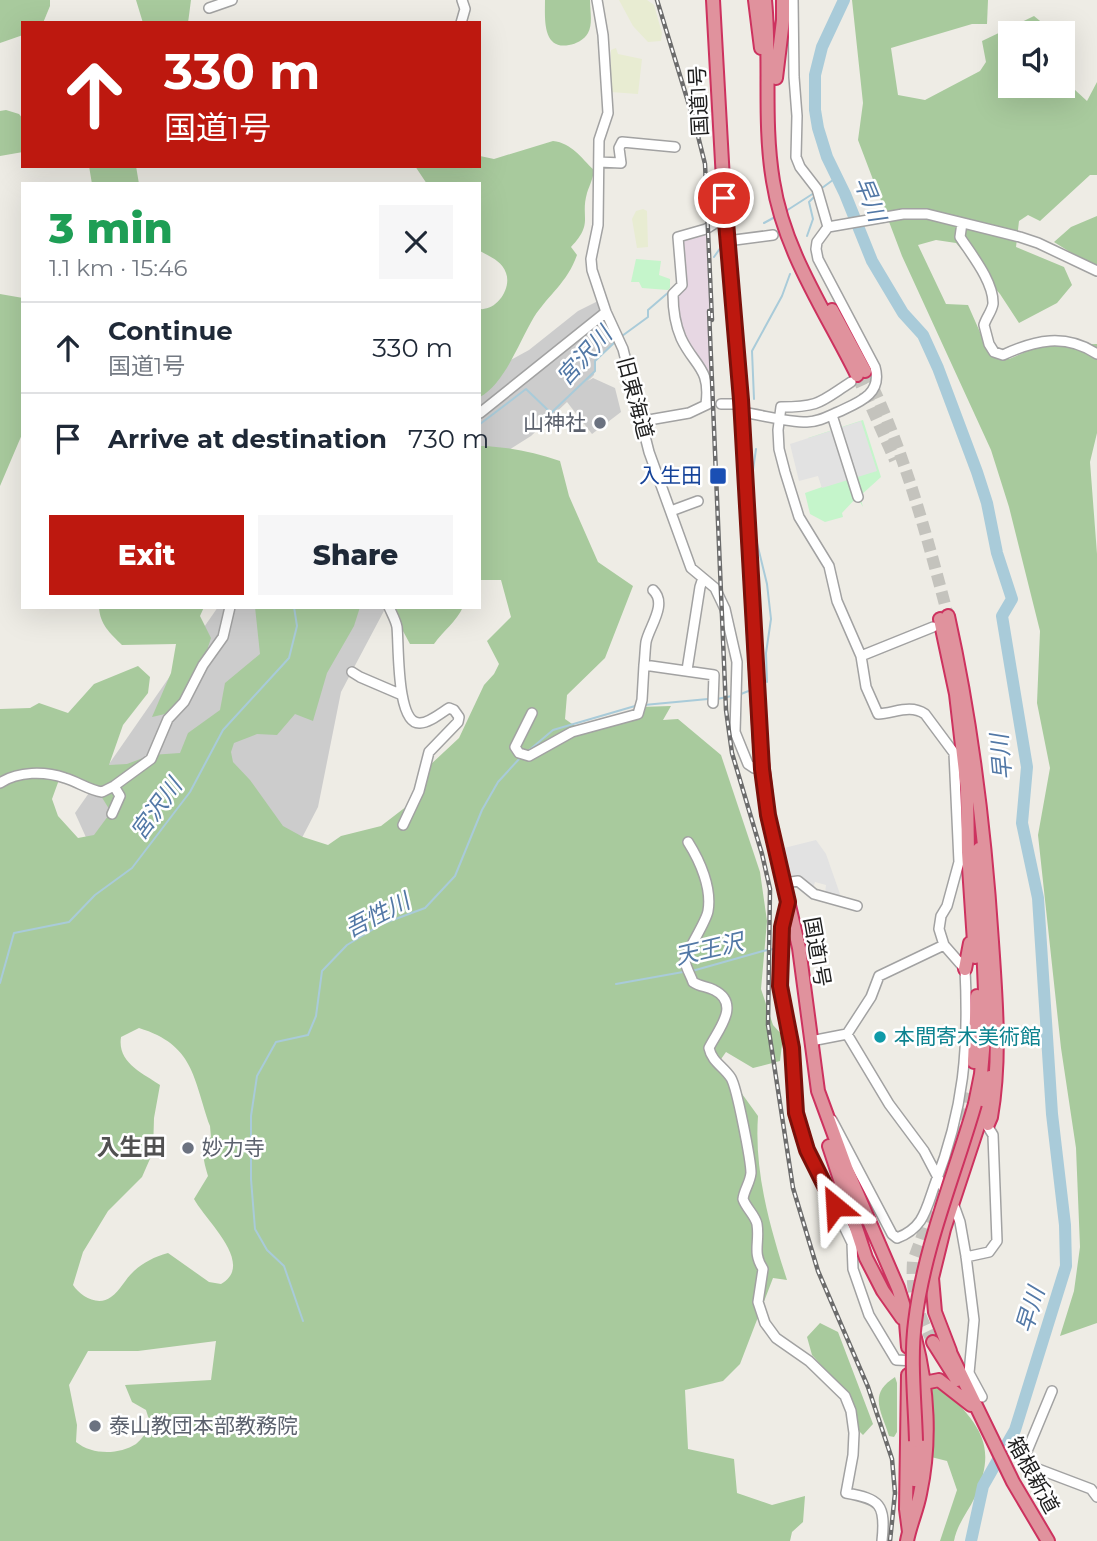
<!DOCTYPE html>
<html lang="en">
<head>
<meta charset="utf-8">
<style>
  body { margin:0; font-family:Montserrat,"Noto Sans JP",sans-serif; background:#f6f6f7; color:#1f2937; height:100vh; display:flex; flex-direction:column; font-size:26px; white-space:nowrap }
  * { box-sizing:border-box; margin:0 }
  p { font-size:23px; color:#747a83 }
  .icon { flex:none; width:38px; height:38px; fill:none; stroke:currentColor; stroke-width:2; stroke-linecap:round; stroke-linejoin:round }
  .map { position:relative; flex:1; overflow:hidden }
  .panel { position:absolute; left:21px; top:182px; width:460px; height:427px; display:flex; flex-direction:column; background:#fff; border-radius:0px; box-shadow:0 7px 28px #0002 }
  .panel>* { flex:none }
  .banner { position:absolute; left:21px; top:21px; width:460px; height:147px; border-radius:0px; box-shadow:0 7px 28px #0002; background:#bd180f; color:#fff; overflow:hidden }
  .controls { position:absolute; left:998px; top:21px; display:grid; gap:14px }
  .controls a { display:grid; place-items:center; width:77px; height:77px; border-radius:0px; background:#fff; box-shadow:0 7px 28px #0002; font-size:35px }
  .pin { position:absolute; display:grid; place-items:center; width:60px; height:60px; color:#fff; margin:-30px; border:4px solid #fff; border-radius:50%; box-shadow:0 2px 7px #0007 }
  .me { position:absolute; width:77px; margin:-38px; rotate:333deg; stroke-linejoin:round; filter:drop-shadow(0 0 5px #0008) }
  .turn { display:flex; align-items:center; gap:24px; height:147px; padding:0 28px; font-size:32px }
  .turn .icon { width:91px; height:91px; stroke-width:2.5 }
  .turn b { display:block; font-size:49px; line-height:60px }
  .round { display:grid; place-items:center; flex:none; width:74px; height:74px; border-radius:0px; background:#f6f6f7 }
  .overview { display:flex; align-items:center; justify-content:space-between; height:119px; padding:0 28px }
  h1 { font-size:42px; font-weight:800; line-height:52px; color:#1e9e55 }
  .action { display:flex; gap:14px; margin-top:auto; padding:14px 28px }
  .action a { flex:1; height:80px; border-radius:0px; background:#bd180f; color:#fff; font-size:28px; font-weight:800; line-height:80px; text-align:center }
  .action a+a { background:#f6f6f7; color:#1f2937 }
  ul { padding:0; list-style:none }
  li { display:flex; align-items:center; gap:21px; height:91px; padding:0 28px; border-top:2px solid #e0e1e3 }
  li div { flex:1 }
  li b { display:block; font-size:26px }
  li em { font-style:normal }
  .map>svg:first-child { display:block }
  .industrial { fill:#e7d7e3 }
  .religious { fill:#ccc }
  .farmland { fill:#e8ecd2 }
  .forest { fill:#a8ca9d; fill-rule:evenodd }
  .park { fill:#c5f5cb }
  .parking { fill:#e2e2e2 }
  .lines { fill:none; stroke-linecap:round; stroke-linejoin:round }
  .stream { stroke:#a9cbd9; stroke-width:2 }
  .river { stroke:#a9cbd9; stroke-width:12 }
  .highway-tunnel { stroke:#c4c3bd; stroke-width:12; stroke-dasharray:12 6; stroke-linecap:butt }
  .minor-casing { stroke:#a2a2a2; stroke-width:12 }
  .highway-casing { stroke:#cd325f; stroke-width:16 }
  .minor { stroke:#fff; stroke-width:9 }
  .highway { stroke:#e0929d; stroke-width:12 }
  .rail-casing { stroke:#6c6c6c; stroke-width:4.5 }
  .rail { stroke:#fff; stroke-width:2; stroke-dasharray:5; stroke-linecap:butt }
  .highway-bridge-casing { stroke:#cd325f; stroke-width:16; stroke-linecap:butt }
  .highway-bridge { stroke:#e0929d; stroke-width:12 }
  .route-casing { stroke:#7b100a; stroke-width:18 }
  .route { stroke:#bd180f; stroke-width:12 }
  .worship-dot { fill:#6b7280; stroke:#fff; stroke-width:2.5 }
  .transit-dot { fill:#1a4fb4; stroke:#fff; stroke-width:2.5 }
  .culture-dot { fill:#0f9aa8; stroke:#fff; stroke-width:2.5 }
  .labels { text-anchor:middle; stroke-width:5; stroke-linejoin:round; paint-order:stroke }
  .street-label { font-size:21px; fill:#1e1e1e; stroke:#fff }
  .worship-label { font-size:21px; fill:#5b616d; stroke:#fff; text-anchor:start }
  .transit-label { font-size:21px; fill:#164399; stroke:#fff; text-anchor:end }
  .culture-label { font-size:21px; fill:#0d838f; stroke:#fff; text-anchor:start }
  .water-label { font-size:23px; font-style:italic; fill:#5278a6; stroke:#fff }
  .neighbourhood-label { font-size:23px; font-weight:bold; fill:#515151; stroke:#fff }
</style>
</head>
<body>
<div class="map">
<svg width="1097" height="1541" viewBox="0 0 1097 1541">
  <rect width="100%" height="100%" fill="#eeece5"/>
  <path class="industrial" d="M 706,233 L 709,295 L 710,379 L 686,343 L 676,317 L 680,241 Z"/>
  <path class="religious" d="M 600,300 L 615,341 L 595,361 L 594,375 L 588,381 L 593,378 L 615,388 L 621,412 L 592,434 L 567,402 L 531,436 L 480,468 L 480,377 L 529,350 L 578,311 Z
    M 218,607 L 386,607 L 341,692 L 318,807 L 278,884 L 122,917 L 75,813 Z"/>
  <path class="farmland" d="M 619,0 L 647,0 L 654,5 L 662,33 L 661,41 L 648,42 L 633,26 Z
    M 616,48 L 618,54 L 642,59 L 638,94 L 611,92 L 611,50 Z
    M 643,209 L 647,211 L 648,247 L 637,248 L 632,219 L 636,211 Z"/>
  <path class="forest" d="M 0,0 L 50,0 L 50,6 L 43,23 L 23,23 L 23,35 L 0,43 Z
    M 136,0 L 191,0 L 188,23 L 143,23 Z
    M 545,0 L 590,0 C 590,10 593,24 588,33 C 584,40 576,44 569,45 C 542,50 545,18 545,0 Z
    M 852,0 L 988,0 L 987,24 L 972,24 L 891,48 L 898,95 L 925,100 L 980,71 L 986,62 L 982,41 L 1034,16 L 1051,30 L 1052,33 L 1010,33 L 1010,86 L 1062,86 L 1062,78 L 1087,101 L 1097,82 L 1097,175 L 1090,175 L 1040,221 L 1028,215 L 1019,221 L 1016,247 L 1064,267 L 1072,285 L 1057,303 L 1019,323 L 1000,294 L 956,243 L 936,240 L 918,245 L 946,304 L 968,305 L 987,348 L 1009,359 L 1042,345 L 1097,344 L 1097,433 L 1090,462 L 1097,554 L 1097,1323 L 1060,1336 L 1074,1291 L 1080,1247 L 1076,1148 L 1061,1048 L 1038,835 L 1050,768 L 1037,703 L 1040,631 L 1009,507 L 991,450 L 902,256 L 858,140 L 863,103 Z
    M 6,110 L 19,114 L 23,119 L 23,152 L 0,156 L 0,111 Z
    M 553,141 C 572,143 581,158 594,170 C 593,179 590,184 587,193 C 580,218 594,223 571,247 L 577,255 C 567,283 549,294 534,317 C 519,342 505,383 480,397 L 480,309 C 496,311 512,289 506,273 C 502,261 489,256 480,251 L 480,184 L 427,184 L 415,166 L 480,166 L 480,156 L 494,159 Z
    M 89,166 L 136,166 L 139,184 L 92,184 Z
    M 1097,216 L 1097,269 L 1054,242 L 1071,227 Z
    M 0,294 L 23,298 L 23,432 L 0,486 Z
    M 480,444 L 481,446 C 510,447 533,452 560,461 L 569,496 L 598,562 L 633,586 L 605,658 L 567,695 L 565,719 L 575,726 L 619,715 L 640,707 L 671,706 L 663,720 L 678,719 L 721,755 L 760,872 L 767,921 L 761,989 L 773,1025 L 783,1036 L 780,1061 L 753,1068 L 726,1052 L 719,1062 L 758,1116 C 754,1172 770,1227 787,1280 L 773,1278 L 740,1364 L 723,1381 L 685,1390 L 688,1449 L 734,1459 L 737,1493 L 772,1505 L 805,1496 L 803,1522 L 792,1532 L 790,1541 L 0,1541 L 0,709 L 30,708 L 39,703 L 68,713 L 94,684 L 138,666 L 150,677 L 148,693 L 123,725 L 109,765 L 127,764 L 151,755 L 180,753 L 188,733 L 220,710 L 225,683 L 260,654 L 255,607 L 360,607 L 354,626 L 327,673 L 313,721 L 295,714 L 277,735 L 257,734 L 234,743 L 231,752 L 233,762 L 250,780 L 283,826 L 303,837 L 328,845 L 341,836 L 381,826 L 407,806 L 417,792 L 429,766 L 459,738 L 484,685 L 494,674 L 499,664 L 487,641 L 511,617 L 501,580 L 480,580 ZM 60,777 L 96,788 L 111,812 L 94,835 L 78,838 L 58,816 L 52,799 ZM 139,1028 C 194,1045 193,1077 210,1126 L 211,1137 C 199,1149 204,1162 208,1176 L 194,1199 C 205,1220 256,1264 221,1284 L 209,1282 L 168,1253 C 154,1257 144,1262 134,1271 C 125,1279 120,1291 111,1297 C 98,1307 80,1296 73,1285 L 83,1252 L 108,1211 L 142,1177 L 153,1152 L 154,1118 L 160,1085 C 143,1073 117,1063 121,1037 ZM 216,1341 L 211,1380 L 125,1385 L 132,1402 L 146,1410 L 151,1426 C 146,1433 142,1439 136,1444 C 119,1455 92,1455 76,1442 L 77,1425 L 69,1385 L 88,1351 L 138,1351 Z
    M 99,607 L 204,607 L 200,616 L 211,638 L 199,675 L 178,711 L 152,717 L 171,673 L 176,644 L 122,645 C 110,633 100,625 99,607 Z
    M 390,607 L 463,607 C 457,621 443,631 434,644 L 410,644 Z
    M 820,1323 L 838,1332 L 873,1424 L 863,1435 L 858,1430 L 852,1399 L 812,1355 L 807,1337 Z
    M 895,1377 L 897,1383 L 897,1432 L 894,1437 L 889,1436 C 881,1410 868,1394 895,1377 Z
    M 930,1387 L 943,1387 C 978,1425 999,1443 975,1497 C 968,1512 957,1524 954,1541 L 940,1541 L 957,1490 L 947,1461 L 931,1457 Z"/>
  <path class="park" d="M 636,259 L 661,261 L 659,275 L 670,279 L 670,288 L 668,290 L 642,288 L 639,282 L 631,282 Z
    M 863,420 L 881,477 L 860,496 L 863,507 L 857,497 L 842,513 L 843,517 L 825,522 L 810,514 L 805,493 L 822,487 L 808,438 Z"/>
  <path class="parking" d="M 861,421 L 877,471 L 822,488 L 818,476 L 799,481 L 790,444 Z
    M 816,840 L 826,854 L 841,897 L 825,893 L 826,885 L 815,882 L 813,889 L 790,878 L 784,848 Z"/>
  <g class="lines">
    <path class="stream" d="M 822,188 L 837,177
      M 786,211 L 814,193
      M 764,223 L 775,217
      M 807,236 L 813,219 L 809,202 L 815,196
      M 714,257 L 721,247
      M 622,336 L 648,317 L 648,310 L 670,291
      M 754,399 L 752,351 L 782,296 L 790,274
      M 480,424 L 526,389 L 551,413 L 595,371 L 595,361 L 615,342
      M 756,449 L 752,477 L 756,539 L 767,584 L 771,619 L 766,653 L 767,682
      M 741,694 L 751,690
      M 717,699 L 732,696
      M 644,705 L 708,699
      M 527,752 L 553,730 L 635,706
      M 778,925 L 779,918
      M 692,971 L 763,951 L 778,948
      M 0,983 L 14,933 L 69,922 L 95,895 L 132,868 L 190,792 L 223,730 L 289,658 L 297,626 L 294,607
      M 616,984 L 683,972
      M 303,1321 L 284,1266 L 267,1250 L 255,1229 L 251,1179 L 251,1116 L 257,1076 L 276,1042 L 308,1035 L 316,1016 L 322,971 L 347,945 L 382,924 L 425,908 L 455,876 L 482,810 L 498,782 L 520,758"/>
    <path class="river" d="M 844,0 L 822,47 L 815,75 L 815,110 L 818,128 L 827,157 L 845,194 L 872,261 L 903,313 L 923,335 L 938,368 L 977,472 L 987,503 L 997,553 L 1012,599 L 1002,616 L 1027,767 L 1022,823 L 1038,898 L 1052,1114 L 1065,1225 L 1066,1266 L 1015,1430 L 983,1486 L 971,1541"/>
    <path class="highway-tunnel" d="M 865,371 C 904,449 926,533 948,616
      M 857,375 L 895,460
      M 933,1342 C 917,1312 911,1295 913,1261 L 957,1142 L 969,1093"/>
    <g class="minor-casing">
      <path id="minor" d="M 597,0 L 603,35 L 608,113 L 599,140 L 598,225 L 591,259 L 592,270 L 606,312 L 623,349 L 649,452 L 691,568 L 715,588 L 725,609 L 737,662 L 735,732 L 748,764 L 754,768 L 762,769
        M 793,0 L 794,77 L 797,116 L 796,157 L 800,167 L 817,189 L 828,227
        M 209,8 L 232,0
        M 461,23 L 465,9 L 462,0
        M 599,162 L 621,163 L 619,148 L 622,142 L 675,147
        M 962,223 L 960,237 C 971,254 994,282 993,304 C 992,311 986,318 984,325 L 989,344 L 994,352 L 1003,355 C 1035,340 1065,333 1097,354
        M 727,241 L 773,235
        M 706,404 C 711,368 694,366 681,338 C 675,324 673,310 673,294 L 682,285 L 678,237 L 706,229 L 717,222 L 719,201
        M 721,404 L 741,404
        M 741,412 C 763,415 785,422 807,422 C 818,422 827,417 838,412 C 857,403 883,395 875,367 L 818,259 L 816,249 L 817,242 L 828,227 L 903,214 L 927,214 L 1020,237 L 1038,243 L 1097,271
        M 480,413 L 606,312
        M 832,415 L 858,497
        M 643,421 L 689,413 L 708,404
        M 671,511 L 698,501
        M 389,607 C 392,614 396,621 397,627 C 399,644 396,725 420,723 C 429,723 441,713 449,708 L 454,710 L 459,717 L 458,722 L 429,752 L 419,791 L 403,825
        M 861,656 L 933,627
        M 644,665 C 645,657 645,649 646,642 C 649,627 668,604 653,590
        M 687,670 L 700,587 L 703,578
        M 352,672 L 360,677 L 402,695
        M 532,713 L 515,747 L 519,753 L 529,756 L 572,732 L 638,714 L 642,700 L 644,665 L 714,675 L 713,703
        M 0,783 C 18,771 45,771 65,778 C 78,782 89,790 102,792 L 114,786 L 151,759 L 168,719 L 184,702 L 203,665 L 223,637 L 230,607
        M 112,814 L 120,796 L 114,786
        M 688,842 C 700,861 712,888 708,911 C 706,923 685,953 685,961 C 686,968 691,976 693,982 C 700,987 707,986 714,990 C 742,1004 717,1031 709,1048 C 712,1062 723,1066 731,1078 C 737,1088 751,1161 751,1173 C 750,1183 744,1190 743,1199 C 746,1208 755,1215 757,1224 C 760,1243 752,1252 763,1269 L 758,1302 L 765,1323 L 776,1338 L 809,1361 L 845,1396 L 851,1411 L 854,1433 L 853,1455 L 846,1493 C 880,1499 886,1504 882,1541
        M 784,883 L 798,881 L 814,894 L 857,906
        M 787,904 L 782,927 L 780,986 L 792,1048 L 796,1113 L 807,1150 L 852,1243 L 853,1269 L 869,1315 L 896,1360 L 916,1361
        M 847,1034 L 889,1104 L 924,1151 L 944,1189
        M 811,1041 L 847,1034 L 871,997 L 879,976 L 944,945
        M 832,1120 L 892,1234 L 897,1238 C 924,1228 926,1209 935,1184 C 964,1109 969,1048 965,969 L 944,945 L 939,929 L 941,916 L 947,906 L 959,862 L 954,753 L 925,714 C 910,704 895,713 878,714 L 866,687 L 861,656 L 837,601 L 829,566 L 799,517 L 785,472 L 779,449 L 778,430 L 781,407 C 820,407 820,402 851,382
        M 955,1208 L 960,1222 L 966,1256 L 974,1320 L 969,1373 L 982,1397
        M 966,1257 L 989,1252 L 997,1241 L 993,1135 L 985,1122
        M 1052,1391 L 1025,1456 L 1025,1464 L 1091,1489 L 1097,1497"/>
    </g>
    <g class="highway-casing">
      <path id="highway" d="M 713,0 L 724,198 L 741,400 L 760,744 L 768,815 L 799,948 L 818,1091 L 847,1170 L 898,1288 L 905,1310 L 908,1347
        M 755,0 L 761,48
        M 765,0 C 771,60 763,121 773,181 C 784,252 826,312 857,375
        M 776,78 L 783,20 L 783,0
        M 832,310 L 865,371
        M 948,616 C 972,724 985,833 992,942 C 996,1000 1001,1060 991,1117 L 988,1124
        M 940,619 L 956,694 L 968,798
        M 967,791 L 968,852 L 975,957
        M 965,969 L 970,943
        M 974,1062 L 977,996
        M 975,1104 L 981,1074 L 986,1015 L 979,849
        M 829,1146 L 866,1258 L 883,1291 L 902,1318
        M 933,1342 L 957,1380
        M 947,1346 L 1013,1482 L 1048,1541
        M 950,1351 L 935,1312 L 932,1278 L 944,1229 L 983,1111 L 990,1077
        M 908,1375 L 906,1509 L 909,1532
        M 924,1383 L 939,1380 L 971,1405
        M 914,1480 L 916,1441
        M 907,1541 C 910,1525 917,1510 920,1494 C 931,1443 928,1388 915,1338"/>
    </g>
    <use href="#minor" class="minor"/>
    <use href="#highway" class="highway"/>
    <g class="rail-casing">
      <path id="rail" d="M 657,0 L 696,128 L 705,164 L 712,320
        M 709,311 L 726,710 L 732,753 L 762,854 L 770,889 L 768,1025 L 793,1188 L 818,1271 L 868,1387 L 892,1459 L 895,1493 L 890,1541"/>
    </g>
    <use href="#rail" class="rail"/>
    <g class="highway-bridge-casing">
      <path id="highway-bridge" d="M 916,1441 C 915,1402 910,1361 915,1322 C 924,1247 954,1177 975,1104"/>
    </g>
    <use href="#highway-bridge" class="highway-bridge"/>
  </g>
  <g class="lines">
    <g class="route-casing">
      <path id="route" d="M 724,198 L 741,400 L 762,769 L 768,815 L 788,902 L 782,927 L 780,986 L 792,1048 L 796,1113 L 807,1150 L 835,1206"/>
    </g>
    <use href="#route" class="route"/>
  </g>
  <g class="worship-dot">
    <circle cx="600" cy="423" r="7"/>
    <circle cx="188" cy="1148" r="7"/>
    <circle cx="95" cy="1426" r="7"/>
  </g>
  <rect class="transit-dot" x="709" y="467" width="18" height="18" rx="3.5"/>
  <circle class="culture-dot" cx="880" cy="1037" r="7"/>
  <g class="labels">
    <g class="street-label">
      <text transform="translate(699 101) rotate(-93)" y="7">国道1号</text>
      <text transform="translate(635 398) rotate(75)" y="7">旧東海道</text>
      <text transform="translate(817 952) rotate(80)" y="7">国道1号</text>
      <text transform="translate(1033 1475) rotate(61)" y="7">箱根新道</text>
    </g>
    <g class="worship-label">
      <text x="586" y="430" text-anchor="end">山神社</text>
      <text x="202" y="1155">妙力寺</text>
      <text x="109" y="1433">泰山教団本部教務院</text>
    </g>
    <g class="transit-label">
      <text x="702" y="483">入生田</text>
    </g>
    <g class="culture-label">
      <text x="894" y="1044">本間寄木美術館</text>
    </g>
    <g class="water-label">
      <text transform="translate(870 199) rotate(68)" y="8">早川</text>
      <text transform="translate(584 356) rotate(-48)" y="8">宮沢川</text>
      <text transform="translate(1001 757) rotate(-95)" y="8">早川</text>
      <text transform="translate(156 809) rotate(-54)" y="8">宮沢川</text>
      <text transform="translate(377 915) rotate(-27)" y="8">吾性川</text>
      <text transform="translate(709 949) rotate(-13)" y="8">天王沢</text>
      <text transform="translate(1030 1310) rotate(-73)" y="8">早川</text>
    </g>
    <g class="neighbourhood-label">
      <text x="131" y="1155">入生田</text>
    </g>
  </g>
</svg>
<div class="controls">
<a><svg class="icon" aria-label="sound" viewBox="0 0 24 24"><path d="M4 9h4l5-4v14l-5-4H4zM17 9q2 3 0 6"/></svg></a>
</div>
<div class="pin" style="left:724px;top:198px;background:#d93025"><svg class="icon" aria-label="arrive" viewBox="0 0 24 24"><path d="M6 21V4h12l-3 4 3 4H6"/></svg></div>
<svg class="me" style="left:835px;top:1206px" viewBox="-20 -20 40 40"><path d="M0-17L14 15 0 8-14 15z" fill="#bd180f" stroke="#fff" stroke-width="4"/></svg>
<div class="banner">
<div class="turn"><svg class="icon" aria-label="ahead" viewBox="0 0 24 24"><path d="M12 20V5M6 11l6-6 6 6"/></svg><div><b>330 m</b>国道1号</div></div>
</div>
<section class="panel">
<div class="overview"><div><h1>3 min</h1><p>1.1 km · 15:46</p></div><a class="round"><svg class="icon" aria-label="close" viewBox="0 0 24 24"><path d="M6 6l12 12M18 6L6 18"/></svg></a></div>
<ul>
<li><svg class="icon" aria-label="ahead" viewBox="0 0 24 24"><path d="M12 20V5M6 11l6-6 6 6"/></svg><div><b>Continue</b><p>国道1号</p></div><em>330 m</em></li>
<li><svg class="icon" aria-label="arrive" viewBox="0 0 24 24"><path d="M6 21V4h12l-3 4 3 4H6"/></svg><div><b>Arrive at destination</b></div><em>730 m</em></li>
</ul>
<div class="action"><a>Exit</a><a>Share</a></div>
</section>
</div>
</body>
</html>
